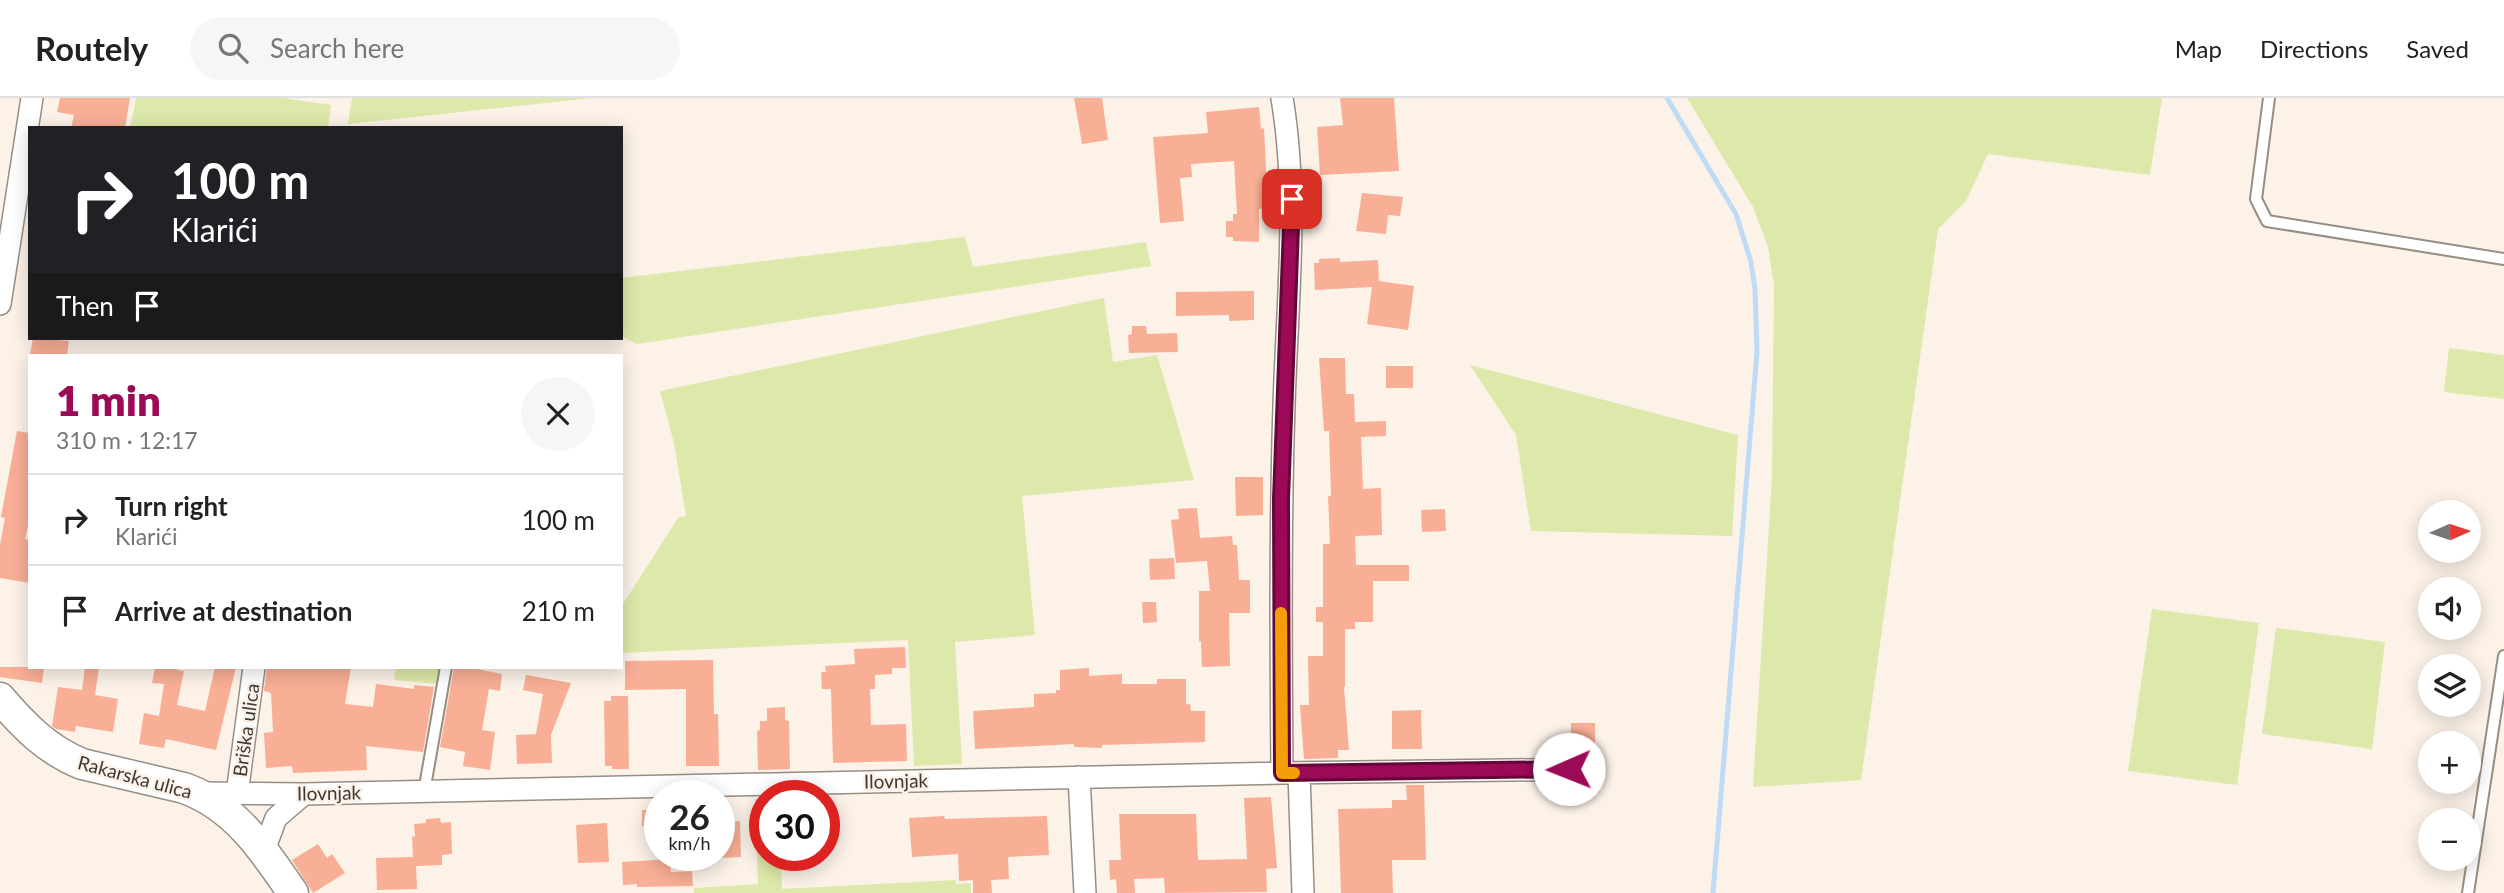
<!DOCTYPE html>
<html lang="en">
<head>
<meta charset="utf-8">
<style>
  body { margin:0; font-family:Lato,sans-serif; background:#f6f6f6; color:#222; height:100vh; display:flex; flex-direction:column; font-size:26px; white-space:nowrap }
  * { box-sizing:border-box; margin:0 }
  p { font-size:23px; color:#767676 }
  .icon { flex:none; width:38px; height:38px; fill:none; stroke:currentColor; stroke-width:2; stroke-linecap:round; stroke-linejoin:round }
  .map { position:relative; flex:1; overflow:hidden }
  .sheet { position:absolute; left:28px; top:256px; width:595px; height:315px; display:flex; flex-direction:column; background:#fff; border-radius:0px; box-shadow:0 4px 18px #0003 }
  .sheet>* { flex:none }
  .top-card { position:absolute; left:28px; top:28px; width:595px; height:214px; border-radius:0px; box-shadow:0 4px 18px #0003; background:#202124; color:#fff; overflow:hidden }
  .needle { width:46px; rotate:87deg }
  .controls { position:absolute; left:2418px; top:402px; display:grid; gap:14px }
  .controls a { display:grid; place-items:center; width:63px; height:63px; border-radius:50%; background:#fff; box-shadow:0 4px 18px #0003; font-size:35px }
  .speed { position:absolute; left:644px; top:682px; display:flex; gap:14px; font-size:35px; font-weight:700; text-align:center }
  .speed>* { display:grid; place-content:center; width:91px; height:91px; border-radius:50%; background:#fff; box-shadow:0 4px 18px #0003; line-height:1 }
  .speed small { font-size:18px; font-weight:400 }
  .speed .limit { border:10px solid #d22; background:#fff; color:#111 }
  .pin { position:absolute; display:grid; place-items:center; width:60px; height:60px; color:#fff; margin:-30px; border-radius:14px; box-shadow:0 4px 10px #0006 }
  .me { position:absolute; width:77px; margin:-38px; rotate:269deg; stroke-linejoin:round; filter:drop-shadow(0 0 5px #0008) }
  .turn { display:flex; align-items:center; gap:24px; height:147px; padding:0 28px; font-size:32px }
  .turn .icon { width:91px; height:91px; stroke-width:2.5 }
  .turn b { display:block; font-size:49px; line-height:60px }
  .then { display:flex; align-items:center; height:66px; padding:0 28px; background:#0003; gap:14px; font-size:26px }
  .round { display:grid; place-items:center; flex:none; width:74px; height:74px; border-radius:37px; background:#f6f6f6 }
  .overview { display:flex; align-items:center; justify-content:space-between; height:119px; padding:0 28px }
  h1 { font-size:42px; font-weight:800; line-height:52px; color:#9c0957 }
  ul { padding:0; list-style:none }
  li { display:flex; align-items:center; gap:21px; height:91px; padding:0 28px; border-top:2px solid #e0e0e0 }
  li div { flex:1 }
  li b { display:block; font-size:26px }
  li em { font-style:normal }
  header { display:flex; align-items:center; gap:42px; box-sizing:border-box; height:98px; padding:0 35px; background:#fff; border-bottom:2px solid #e0e0e0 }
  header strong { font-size:33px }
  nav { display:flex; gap:38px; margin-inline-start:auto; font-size:24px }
  .search { width:490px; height:63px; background:#f6f6f6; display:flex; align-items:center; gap:18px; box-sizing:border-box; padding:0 24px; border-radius:38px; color:#767676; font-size:26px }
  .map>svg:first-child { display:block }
  .green { fill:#dde9aa }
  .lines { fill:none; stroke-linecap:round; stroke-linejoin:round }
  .stream { stroke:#bfdbf5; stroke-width:5 }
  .building { fill:#f9af96 }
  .service-casing { stroke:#968e85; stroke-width:14 }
  .minor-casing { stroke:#968e85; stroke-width:24 }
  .secondary-casing { stroke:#968e85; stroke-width:33 }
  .service { stroke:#fff; stroke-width:10 }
  .minor { stroke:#fff; stroke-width:21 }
  .secondary { stroke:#fff; stroke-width:30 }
  .route-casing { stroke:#650639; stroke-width:18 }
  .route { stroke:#9c0957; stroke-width:12 }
  .slow { stroke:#f59e0b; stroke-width:12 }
  .labels { text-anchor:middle; stroke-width:5; stroke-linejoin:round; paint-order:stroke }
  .street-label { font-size:19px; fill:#3d3936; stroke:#fcf2e8 }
</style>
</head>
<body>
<header>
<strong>Routely</strong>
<div class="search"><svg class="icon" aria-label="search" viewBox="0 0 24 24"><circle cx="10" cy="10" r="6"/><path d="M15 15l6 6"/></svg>Search here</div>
<nav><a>Map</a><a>Directions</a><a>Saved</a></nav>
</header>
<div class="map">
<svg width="2504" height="795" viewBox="0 0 2504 795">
  <rect width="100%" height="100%" fill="#fcf2e8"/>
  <path class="green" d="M 136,0 L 283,0 L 331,7 L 328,30 L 130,30 Z
    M 352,0 L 592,0 L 348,26 Z
    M 1687,0 L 2162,0 L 2150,77 L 1988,56 L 1966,103 L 1938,131 L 1861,682 L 1753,689 L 1772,378 L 1774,188 L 1768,149 L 1753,109 Z
    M 965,139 L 973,169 L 1146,144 L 1151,168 L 637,246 L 621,238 L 621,180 Z
    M 1104,200 L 1113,264 L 1157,257 L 1194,382 L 1022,398 L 1035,537 L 955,544 L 962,666 L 914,668 L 908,542 L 621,555 L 621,509 L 678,420 L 686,418 L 674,345 L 660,293 Z
    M 2449,250 L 2504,257 L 2504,301 L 2444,294 Z
    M 1470,267 L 1738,337 L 1732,438 L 1531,433 L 1516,337 Z
    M 2152,511 L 2259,525 L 2237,687 L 2128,673 Z
    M 2276,530 L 2385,544 L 2372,651 L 2262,636 Z
    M 396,569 L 440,569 L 438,586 L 394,582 Z
    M 755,701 L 765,701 L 765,758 L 781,758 L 782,791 L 956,782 L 956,786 L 971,785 L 971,795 L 694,795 L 694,790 L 758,786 Z"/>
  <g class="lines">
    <path class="stream" d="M 1667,0 L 1736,116 L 1751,164 L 1755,191 L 1757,254 L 1713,795"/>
  </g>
  <path class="building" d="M 60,0 L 130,0 L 125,30 L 71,30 L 74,17 L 57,14 Z
    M 1074,0 L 1102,0 L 1108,42 L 1082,46 Z
    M 1340,0 L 1394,0 L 1399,73 L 1320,77 L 1317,29 L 1343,27 Z
    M 1259,9 L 1261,31 L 1264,30 L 1268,111 L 1259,111 L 1259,144 L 1233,143 L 1233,139 L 1226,139 L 1226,123 L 1233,123 L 1233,116 L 1237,116 L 1234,63 L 1191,66 L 1192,79 L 1180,80 L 1184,123 L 1160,125 L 1153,39 L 1208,35 L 1206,14 Z
    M 1362,95 L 1403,99 L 1400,118 L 1388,117 L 1386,136 L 1356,133 Z
    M 1340,160 L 1340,164 L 1378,162 L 1379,183 L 1414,188 L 1408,232 L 1367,226 L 1372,189 L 1315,192 L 1314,165 L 1319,165 L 1319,161 Z
    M 1254,193 L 1254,222 L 1229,223 L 1229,217 L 1176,218 L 1176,194 Z
    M 1132,228 L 1146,228 L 1147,236 L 1177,235 L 1178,254 L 1129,255 L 1128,237 L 1132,236 Z
    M 33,240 L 69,243 L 67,257 L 30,257 Z
    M 1319,260 L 1345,260 L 1346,296 L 1354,296 L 1355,324 L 1386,323 L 1386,338 L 1361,339 L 1363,391 L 1381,390 L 1382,437 L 1355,438 L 1356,467 L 1409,467 L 1409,483 L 1373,483 L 1373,524 L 1355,524 L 1355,531 L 1345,531 L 1345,589 L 1344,589 L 1349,652 L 1338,652 L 1338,660 L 1304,661 L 1300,607 L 1309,607 L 1308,558 L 1323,558 L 1323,524 L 1316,524 L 1316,509 L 1323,509 L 1323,446 L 1330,446 L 1328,398 L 1331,398 L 1329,333 L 1324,333 Z
    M 1386,268 L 1413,268 L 1413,290 L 1386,290 Z
    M 17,333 L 30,335 L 30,419 L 25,441 L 30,442 L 30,485 L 0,480 L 0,447 L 5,420 L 1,419 Z
    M 1235,379 L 1263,379 L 1263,417 L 1236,418 Z
    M 1197,410 L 1200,440 L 1232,438 L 1233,447 L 1237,447 L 1239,482 L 1250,482 L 1250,515 L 1229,515 L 1230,568 L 1202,569 L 1201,543 L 1199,544 L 1199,493 L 1210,493 L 1207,463 L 1176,465 L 1171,422 L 1179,421 L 1178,411 Z
    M 1445,411 L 1446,433 L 1422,434 L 1421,412 Z
    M 1174,460 L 1175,481 L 1150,482 L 1149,461 Z
    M 1142,504 L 1156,504 L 1157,524 L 1143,525 Z
    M 905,549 L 906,570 L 892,570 L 892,576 L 875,577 L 875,591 L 870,591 L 871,627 L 906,626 L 907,663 L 833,665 L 831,591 L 822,591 L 821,574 L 826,574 L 825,568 L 855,566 L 854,551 Z
    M 713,562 L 714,616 L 718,616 L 719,668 L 686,668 L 686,591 L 625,592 L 625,563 Z
    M 0,569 L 44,569 L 42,585 L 0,579 Z
    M 85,569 L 99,569 L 95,597 L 118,601 L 113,634 L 76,628 L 75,634 L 56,631 L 52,628 L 58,589 L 82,592 Z
    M 155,569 L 177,569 L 177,572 L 184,573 L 177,607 L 205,613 L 215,569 L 236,569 L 216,652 L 166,641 L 164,650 L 139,646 L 144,615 L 159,618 L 164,586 L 152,585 Z
    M 267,569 L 351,569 L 345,606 L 373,609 L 376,586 L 414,591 L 414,587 L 434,589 L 423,654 L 366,648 L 367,672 L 293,675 L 292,668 L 266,670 L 264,635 L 273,634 L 271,595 L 264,593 Z
    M 454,569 L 478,569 L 477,571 L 502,576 L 500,593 L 489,591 L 482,632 L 495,634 L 490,672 L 463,668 L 465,654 L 440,649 Z
    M 1089,570 L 1089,578 L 1122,576 L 1122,586 L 1157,586 L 1157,581 L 1186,581 L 1186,606 L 1190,606 L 1191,613 L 1205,613 L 1205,644 L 1102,647 L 1102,650 L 1074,649 L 1074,646 L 975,651 L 973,613 L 1034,609 L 1034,596 L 1056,595 L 1056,592 L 1060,592 L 1060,572 Z
    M 526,577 L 571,585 L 551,637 L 552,665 L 517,666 L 516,637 L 536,636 L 543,596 L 523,592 Z
    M 611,598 L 628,598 L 629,671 L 612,671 L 612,668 L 605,668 L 604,603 L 611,603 Z
    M 785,609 L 785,622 L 789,623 L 790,671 L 758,672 L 757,633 L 760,632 L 760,623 L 767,623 L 767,610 Z
    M 1421,612 L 1422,651 L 1392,651 L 1392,613 Z
    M 1571,625 L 1595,625 L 1595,658 L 1571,658 Z
    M 1406,687 L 1424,687 L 1426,762 L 1392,762 L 1393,795 L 1341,795 L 1338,711 L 1392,710 L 1392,702 L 1407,702 Z
    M 1271,699 L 1277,770 L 1266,771 L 1267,794 L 1165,795 L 1164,780 L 1134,781 L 1135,795 L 1117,795 L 1116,781 L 1110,782 L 1109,762 L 1121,762 L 1119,716 L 1196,716 L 1198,762 L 1247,761 L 1244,700 Z
    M 642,712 L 660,712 L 660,728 L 642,728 Z
    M 944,718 L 945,721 L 1047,718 L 1049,757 L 1008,759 L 1009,781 L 991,782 L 992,795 L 973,795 L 973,782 L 959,783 L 958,756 L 912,759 L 909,720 Z
    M 440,720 L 441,725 L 451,724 L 452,756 L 442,757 L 442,767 L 416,768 L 417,791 L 377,792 L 376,760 L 413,759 L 412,738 L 415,739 L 414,726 L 426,725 L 426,721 Z
    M 740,723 L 741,759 L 719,760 L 719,724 Z
    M 607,725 L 609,764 L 578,765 L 576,727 Z
    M 318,746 L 327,760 L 332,756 L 345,775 L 313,795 L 292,762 Z
    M 670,761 L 671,774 L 692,773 L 693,788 L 637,789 L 637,786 L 623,787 L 622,764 Z"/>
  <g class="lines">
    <g class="service-casing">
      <path id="service" d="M 2269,0 L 2256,101 L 2267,123 L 2504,161
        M 424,694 L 446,569
        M 2468,795 L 2504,558"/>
    </g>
    <g class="minor-casing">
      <path id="minor" d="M 0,206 L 32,0
        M 1282,675 C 1281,553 1280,430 1284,308 C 1287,205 1299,102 1282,0
        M 1299,675 L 1303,795
        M 1079,679 L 1085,795
        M 200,695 L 304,696 L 1282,675 L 1594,671
        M 237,696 L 254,569
        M 264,752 L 276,720 L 304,696"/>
    </g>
    <g class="secondary-casing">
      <path id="secondary" d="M 0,600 C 24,628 47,652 82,666 L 184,690 C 235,708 264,752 293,795"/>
    </g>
    <use href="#service" class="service"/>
    <use href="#minor" class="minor"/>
    <use href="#secondary" class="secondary"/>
  </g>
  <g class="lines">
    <g class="route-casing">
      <path id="route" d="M 1292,101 L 1281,401 L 1282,675 L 1569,671"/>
    </g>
    <use href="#route" class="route"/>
    <path class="slow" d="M 1281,515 L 1282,675 L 1294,675"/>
  </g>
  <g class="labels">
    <g class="street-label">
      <text transform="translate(246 632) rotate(-82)" y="7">Briška ulica</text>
      <text transform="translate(135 679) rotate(15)" y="7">Rakarska ulica</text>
      <text transform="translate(896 683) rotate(-1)" y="7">Ilovnjak</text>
      <text transform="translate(329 695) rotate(-1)" y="7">Ilovnjak</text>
    </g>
  </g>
</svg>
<div class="controls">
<a><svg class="needle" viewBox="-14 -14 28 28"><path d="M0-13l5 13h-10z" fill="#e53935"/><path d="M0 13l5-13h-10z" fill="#767676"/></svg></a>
<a><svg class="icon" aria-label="sound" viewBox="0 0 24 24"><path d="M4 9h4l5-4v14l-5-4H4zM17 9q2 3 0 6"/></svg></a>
<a><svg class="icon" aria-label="layers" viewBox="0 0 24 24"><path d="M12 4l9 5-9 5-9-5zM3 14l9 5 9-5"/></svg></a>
<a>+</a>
<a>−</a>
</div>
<div class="speed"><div>26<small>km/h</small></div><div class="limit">30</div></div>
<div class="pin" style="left:1292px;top:101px;background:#d93025"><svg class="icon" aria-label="arrive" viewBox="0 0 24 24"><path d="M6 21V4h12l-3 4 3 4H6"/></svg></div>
<svg class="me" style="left:1569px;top:671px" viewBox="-20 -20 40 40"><circle r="19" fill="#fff"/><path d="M0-13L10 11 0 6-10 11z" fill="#9c0957"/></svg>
<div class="top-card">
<div class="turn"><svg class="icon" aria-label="right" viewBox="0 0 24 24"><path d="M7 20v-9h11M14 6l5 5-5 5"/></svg><div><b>100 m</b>Klarići</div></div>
<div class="then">Then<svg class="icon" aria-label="arrive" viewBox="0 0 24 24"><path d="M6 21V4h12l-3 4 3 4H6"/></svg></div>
</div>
<section class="sheet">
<div class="overview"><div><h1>1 min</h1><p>310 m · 12:17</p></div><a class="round"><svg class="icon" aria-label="close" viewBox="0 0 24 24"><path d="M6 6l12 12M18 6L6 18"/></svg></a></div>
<ul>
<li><svg class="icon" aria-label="right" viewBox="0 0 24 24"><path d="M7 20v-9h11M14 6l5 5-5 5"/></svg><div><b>Turn right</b><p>Klarići</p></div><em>100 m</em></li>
<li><svg class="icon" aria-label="arrive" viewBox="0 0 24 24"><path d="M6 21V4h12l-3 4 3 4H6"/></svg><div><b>Arrive at destination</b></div><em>210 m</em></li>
</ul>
</section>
</div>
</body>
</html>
